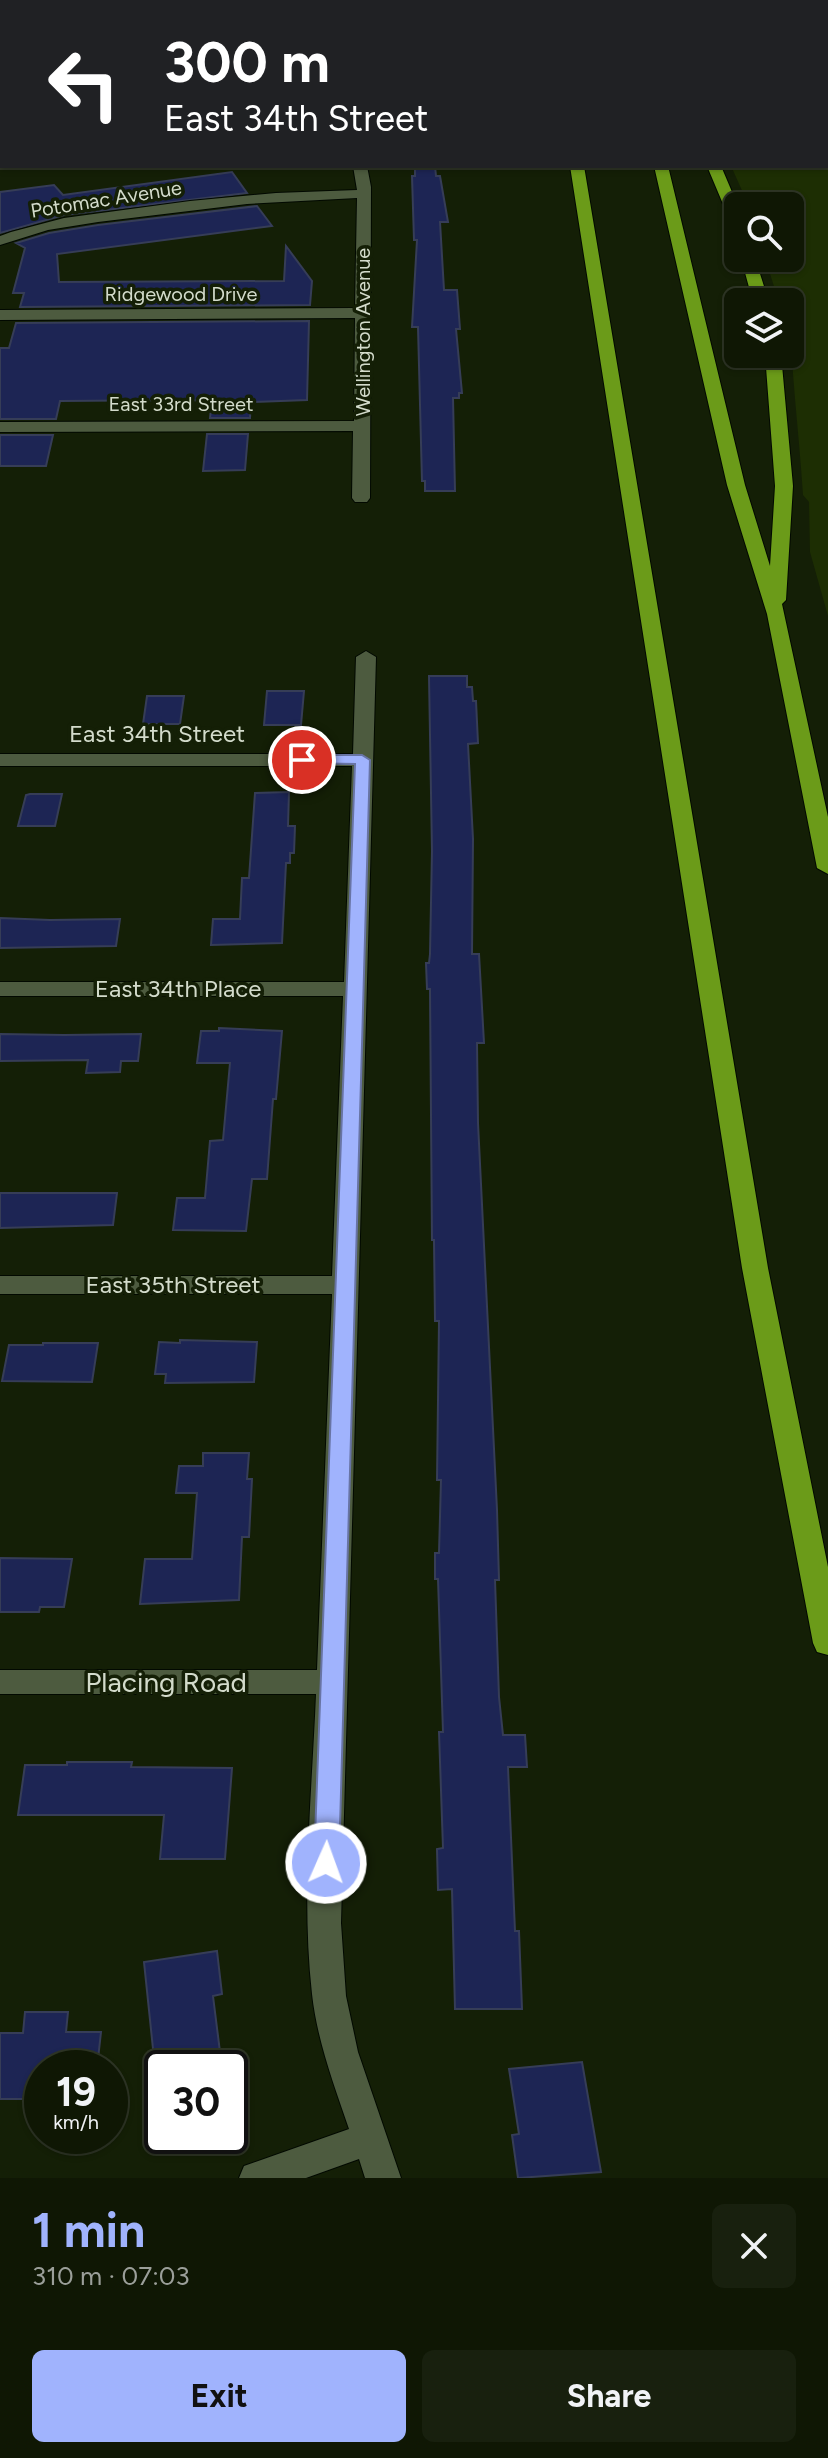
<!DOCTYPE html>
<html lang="en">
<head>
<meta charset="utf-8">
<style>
  body { margin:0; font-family:Figtree,sans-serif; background:#18200e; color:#f1f3f6; height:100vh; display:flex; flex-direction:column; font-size:30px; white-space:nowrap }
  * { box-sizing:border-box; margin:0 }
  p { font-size:26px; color:#9b9f9a }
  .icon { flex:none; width:44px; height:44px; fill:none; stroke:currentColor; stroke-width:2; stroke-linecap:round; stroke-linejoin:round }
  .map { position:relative; height:2178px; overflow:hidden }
  .side { display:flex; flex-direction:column; background:#0f1704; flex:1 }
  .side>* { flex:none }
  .banner { position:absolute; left:0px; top:0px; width:828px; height:168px; box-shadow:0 2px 6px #0004,0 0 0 2px #2f3626; background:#202124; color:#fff; overflow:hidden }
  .fabs { position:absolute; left:724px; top:192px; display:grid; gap:16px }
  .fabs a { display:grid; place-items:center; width:80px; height:80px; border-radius:12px; background:#0f1704; box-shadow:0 2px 6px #0004,0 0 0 2px #2f3626; font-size:40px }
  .speed { position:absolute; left:24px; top:2050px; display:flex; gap:16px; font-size:40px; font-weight:700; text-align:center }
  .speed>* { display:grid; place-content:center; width:104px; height:104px; border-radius:50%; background:#0f1704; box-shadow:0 2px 6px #0004,0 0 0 2px #2f3626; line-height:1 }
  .speed small { font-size:20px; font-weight:400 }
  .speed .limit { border:4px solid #111; border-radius:12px; background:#fff; color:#111 }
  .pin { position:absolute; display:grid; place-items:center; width:68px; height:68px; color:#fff; margin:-34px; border:4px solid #fff; border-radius:50%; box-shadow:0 2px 8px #0007 }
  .me { position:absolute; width:88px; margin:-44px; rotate:2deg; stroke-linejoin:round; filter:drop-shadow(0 0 6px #0008) }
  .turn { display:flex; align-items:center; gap:28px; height:168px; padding:0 32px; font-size:36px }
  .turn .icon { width:104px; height:104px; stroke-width:2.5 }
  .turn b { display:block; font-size:56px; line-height:68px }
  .round { display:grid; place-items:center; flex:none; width:84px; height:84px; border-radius:12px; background:#18200e }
  .head { display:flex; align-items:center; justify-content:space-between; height:136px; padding:0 32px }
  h1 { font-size:48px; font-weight:700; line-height:60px; color:#a0b3fd }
  .cta { display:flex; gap:16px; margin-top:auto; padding:16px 32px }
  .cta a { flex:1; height:92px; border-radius:12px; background:#a0b3fd; color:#111; font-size:32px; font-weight:700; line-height:92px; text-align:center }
  .cta a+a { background:#18200e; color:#f1f3f6 }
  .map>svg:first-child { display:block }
  .green { fill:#1d2e03 }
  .building { fill:#1d2554; stroke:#363d57; stroke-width:2 }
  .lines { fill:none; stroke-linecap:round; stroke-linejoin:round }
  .minor-casing { stroke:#020900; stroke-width:2 }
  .highway-casing { stroke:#020900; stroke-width:2 }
  .minor { fill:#4d5b3f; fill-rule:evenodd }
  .highway { fill:#6b9b19; fill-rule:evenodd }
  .route { fill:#a0b3fd; stroke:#6874a4; stroke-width:2 }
  .labels { text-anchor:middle; stroke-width:7; stroke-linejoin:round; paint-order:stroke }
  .far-street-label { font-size:20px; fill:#d3dbcb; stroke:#141f06 }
  .street-label { font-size:24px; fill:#d3dbcb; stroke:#141f06 }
  .near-street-label { font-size:28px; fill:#d3dbcb; stroke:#141f06 }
</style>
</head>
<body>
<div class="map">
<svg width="828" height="2178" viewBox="0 0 828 2178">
  <rect width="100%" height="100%" fill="#141f06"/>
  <path class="green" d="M 665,0 L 828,0 L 828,616 L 810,552 L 809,502 L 803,495 C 799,430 790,366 790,302 L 779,302 L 765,258 L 790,258 L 790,206 L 749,206 L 731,166 L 826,166 L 826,2 Z"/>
  <path class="building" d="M 415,166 L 435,166 L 436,176 L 440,176 L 448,222 L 440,222 L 444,290 L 457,290 L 460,329 L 456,329 L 462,393 L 459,393 L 459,398 L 453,398 L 455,491 L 425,491 L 425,481 L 422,481 L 418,327 L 412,327 L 417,240 L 414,240 L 412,176 L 415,176 Z
    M 232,172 L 247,193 L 64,215 L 0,233 L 0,192 L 54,185 L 63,195 Z
    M 257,206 L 272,226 L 57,254 L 59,282 L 284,281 L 286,246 L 312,281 L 310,305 L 20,307 L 24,293 L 13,293 L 25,248 L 16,243 L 49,233 L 98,225 Z
    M 309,321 L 307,400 L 251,402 L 250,418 L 210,418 L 212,401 L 184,400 L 60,401 L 56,419 L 0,419 L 0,348 L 9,348 L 16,323 Z
    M 207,434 L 248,434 L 245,470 L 203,471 Z
    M 0,435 L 53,435 L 46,466 L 0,466 Z
    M 429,676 L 467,676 L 467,687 L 472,687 L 473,701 L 476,701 L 478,743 L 468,744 L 473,839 L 472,954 L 479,954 L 484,1043 L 477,1043 L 478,1123 L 497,1510 L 499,1580 L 495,1580 L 499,1697 L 503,1735 L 525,1735 L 527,1767 L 508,1767 L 515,1931 L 519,1931 L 522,2009 L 455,2009 L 452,1889 L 438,1890 L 437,1849 L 443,1848 L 439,1732 L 443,1732 L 438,1579 L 435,1579 L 435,1553 L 439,1553 L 441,1480 L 437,1480 L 439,1321 L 435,1321 L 434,1240 L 432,1240 L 430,989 L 427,989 L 426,963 L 429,963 L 430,954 L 432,851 Z
    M 267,691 L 304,691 L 301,725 L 264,725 Z
    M 147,696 L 184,696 L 180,724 L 143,724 Z
    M 289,792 L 288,826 L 295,826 L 294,853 L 290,853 L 290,863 L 286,863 L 282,943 L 211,945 L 213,919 L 240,919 L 242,878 L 249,878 L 255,793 Z
    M 30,794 L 62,794 L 55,826 L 18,826 L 26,795 Z
    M 0,918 L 50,920 L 120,919 L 116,946 L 0,948 Z
    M 219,1028 L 282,1031 L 276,1099 L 273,1099 L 267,1179 L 252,1179 L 246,1231 L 173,1230 L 177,1198 L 205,1198 L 210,1141 L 223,1140 L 230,1063 L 197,1063 L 201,1031 L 219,1031 Z
    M 0,1034 L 64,1035 L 141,1034 L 138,1061 L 121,1061 L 120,1072 L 86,1073 L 88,1060 L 0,1061 Z
    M 0,1193 L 117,1193 L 113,1225 L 0,1228 Z
    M 180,1340 L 257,1342 L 254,1382 L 165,1383 L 166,1374 L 155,1374 L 159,1342 L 180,1343 Z
    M 43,1343 L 98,1343 L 92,1382 L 2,1381 L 9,1345 L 43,1345 Z
    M 203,1453 L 249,1453 L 247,1479 L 252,1479 L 249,1537 L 242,1537 L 239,1600 L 140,1604 L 145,1559 L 192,1559 L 197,1493 L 176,1493 L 179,1466 L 203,1466 Z
    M 0,1558 L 72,1559 L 64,1607 L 40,1607 L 39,1612 L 0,1612 Z
    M 67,1762 L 132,1762 L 131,1767 L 232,1768 L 225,1859 L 160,1859 L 164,1815 L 18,1815 L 25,1765 L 67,1765 Z
    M 217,1951 L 222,1994 L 213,1996 L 222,2068 L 155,2068 L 144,1962 Z
    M 25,2012 L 68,2012 L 66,2032 L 101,2032 L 97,2068 L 42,2068 L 42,2099 L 0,2099 L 0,2033 L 23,2033 Z
    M 582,2062 L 601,2172 L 518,2178 L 512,2135 L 519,2134 L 509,2069 Z"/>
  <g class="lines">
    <g class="minor-casing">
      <path id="minor" d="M 349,0 L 361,0 L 348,2 Z
        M 0,26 L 2,26 L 2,34 L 0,34 Z
        M 0,135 L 2,135 L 2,143 L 0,143 Z
        M 353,166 L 367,166 L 371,187 L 370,498 L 367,502 L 355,502 L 352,498 L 353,431 L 0,432 L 0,422 L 354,421 L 355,318 L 0,320 L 0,310 L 355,308 L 357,198 L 247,204 L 98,222 L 48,230 L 0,245 L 0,236 L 11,232 L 64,218 L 190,201 L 276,193 L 357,190 Z
        M 366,651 L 376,657 L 341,1923 L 346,1996 L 358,2052 L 401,2178 L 365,2178 L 359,2159 L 306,2178 L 239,2178 L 244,2166 L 349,2129 C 334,2085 317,2040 312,1994 C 301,1895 312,1793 316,1694 L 0,1694 L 0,1670 L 317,1670 L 332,1294 L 0,1294 L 0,1276 L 332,1276 L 343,996 L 0,996 L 0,982 L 344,982 L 352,766 L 0,766 L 0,754 L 353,754 L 356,657 Z"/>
    </g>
    <g class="highway-casing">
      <path id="highway" d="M 542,0 L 554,0 L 554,2 L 542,2 Z
        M 616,0 L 628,0 L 629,2 L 617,2 Z
        M 570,166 L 584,166 L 768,1268 L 828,1567 L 828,1655 L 817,1652 L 813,1643 L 742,1268 Z
        M 654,166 L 668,166 L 745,485 L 770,566 L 775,486 L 765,354 L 781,354 L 793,486 L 786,600 L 782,604 L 828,817 L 828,874 L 817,868 L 767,614 L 727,485 Z
        M 707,166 L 721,166 L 738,206 L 738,227 L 731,223 Z
        M 741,258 L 755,258 L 769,302 L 753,302 Z"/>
    </g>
    <use href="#minor" class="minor"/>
    <use href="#highway" class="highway"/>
  </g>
  <path class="route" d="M 302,755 L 362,755 L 370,760 L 339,1863 L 335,1870 L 326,1873 L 317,1870 L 314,1863 L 355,764 L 297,763 L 294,760 Z"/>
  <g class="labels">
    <g class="far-street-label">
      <text transform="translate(106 199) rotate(-9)" y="7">Potomac Avenue</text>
      <text x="181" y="301">Ridgewood Drive</text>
      <text transform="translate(363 332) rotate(-90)" y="7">Wellington Avenue</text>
      <text x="181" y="411">East 33rd Street</text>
    </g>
    <g class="street-label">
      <text x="157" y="742">East 34th Street</text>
      <text x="178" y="997">East 34th Place</text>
      <text x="173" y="1293">East 35th Street</text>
    </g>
    <g class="near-street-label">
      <text x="166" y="1692">Placing Road</text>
    </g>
  </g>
</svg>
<div class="fabs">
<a><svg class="icon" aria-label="search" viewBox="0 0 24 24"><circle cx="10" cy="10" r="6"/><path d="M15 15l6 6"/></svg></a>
<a><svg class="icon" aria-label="layers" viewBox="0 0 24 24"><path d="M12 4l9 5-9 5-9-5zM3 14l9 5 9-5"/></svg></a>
</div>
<div class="speed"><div>19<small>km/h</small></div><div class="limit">30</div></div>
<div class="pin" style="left:302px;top:760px;background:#d93025"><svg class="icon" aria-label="arrive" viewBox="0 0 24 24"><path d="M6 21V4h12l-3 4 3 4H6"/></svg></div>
<svg class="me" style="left:326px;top:1863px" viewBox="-20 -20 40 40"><circle r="17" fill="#a0b3fd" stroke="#fff" stroke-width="3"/><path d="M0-11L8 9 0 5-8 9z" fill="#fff"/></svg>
<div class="banner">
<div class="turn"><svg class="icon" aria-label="left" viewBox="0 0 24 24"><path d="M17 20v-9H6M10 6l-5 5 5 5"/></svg><div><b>300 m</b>East 34th Street</div></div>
</div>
</div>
<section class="side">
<div class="head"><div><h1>1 min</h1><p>310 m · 07:03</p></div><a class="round"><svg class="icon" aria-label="close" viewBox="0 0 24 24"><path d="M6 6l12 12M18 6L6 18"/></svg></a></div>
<div class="cta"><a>Exit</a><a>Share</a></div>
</section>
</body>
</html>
